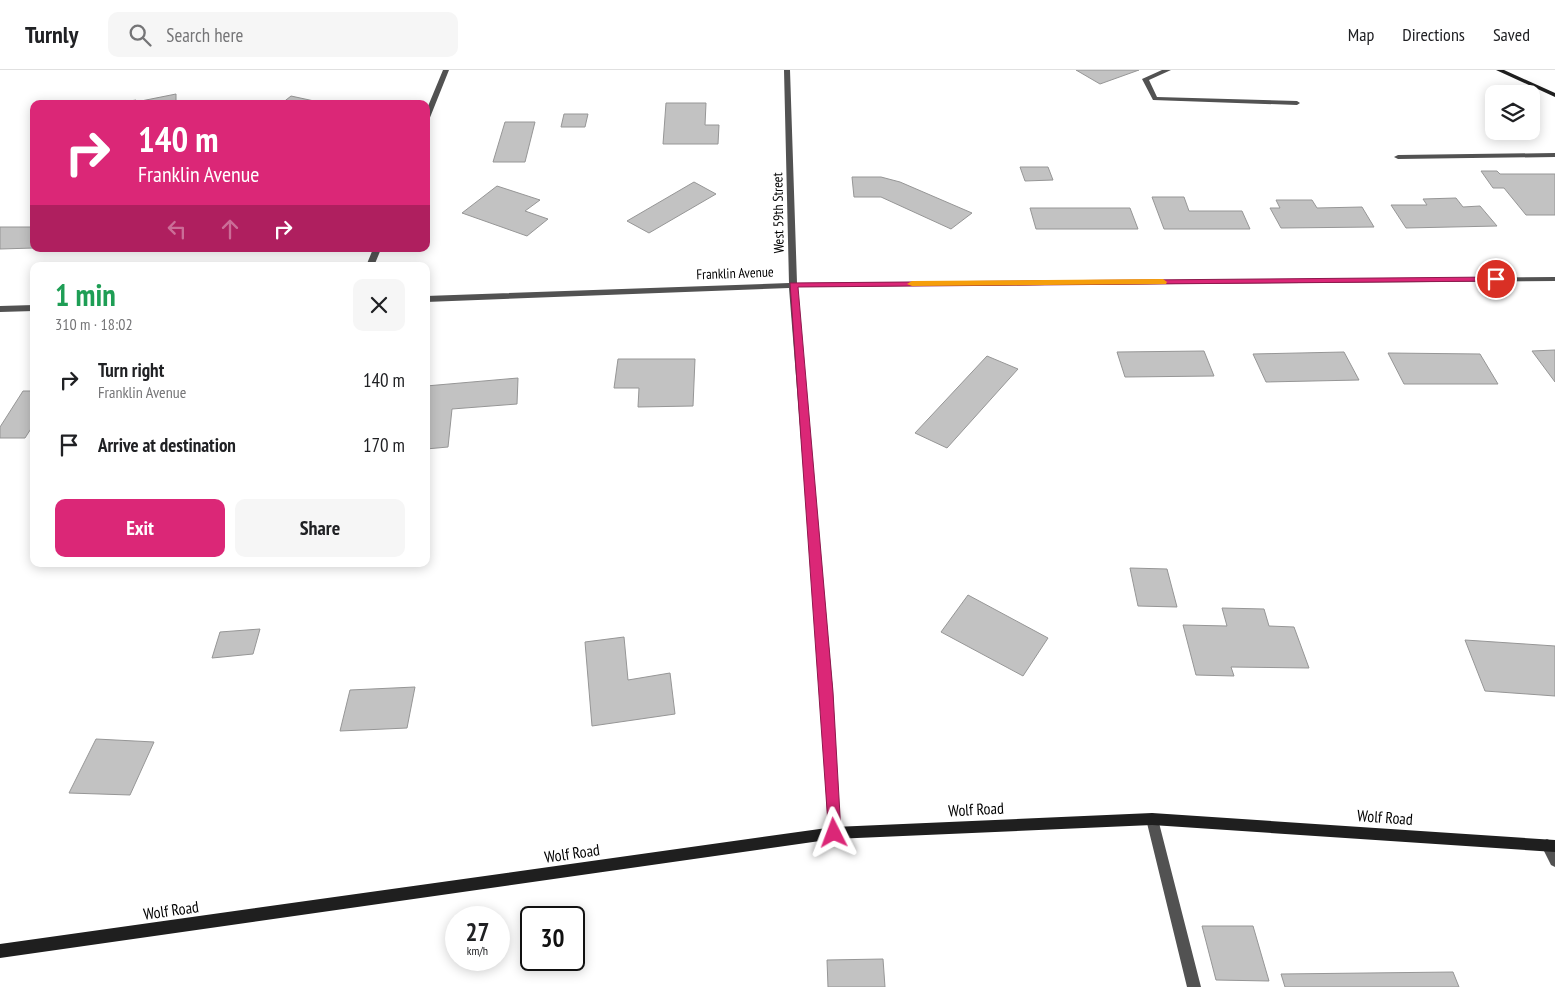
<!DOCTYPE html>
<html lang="en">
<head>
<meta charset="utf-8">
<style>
  body { margin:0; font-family:"PT Sans Narrow",sans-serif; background:#f6f6f6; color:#202124; height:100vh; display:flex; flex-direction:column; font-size:19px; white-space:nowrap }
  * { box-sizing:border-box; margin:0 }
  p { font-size:16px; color:#757577 }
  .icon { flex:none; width:28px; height:28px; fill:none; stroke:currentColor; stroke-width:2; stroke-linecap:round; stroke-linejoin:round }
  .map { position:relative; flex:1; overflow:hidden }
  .details { position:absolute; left:30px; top:192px; width:400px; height:305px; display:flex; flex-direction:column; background:#fff; border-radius:10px; box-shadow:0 2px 12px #0003 }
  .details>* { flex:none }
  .guide { position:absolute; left:30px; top:30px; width:400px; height:152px; border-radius:10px; box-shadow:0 2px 12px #0003; background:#db2777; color:#fff; overflow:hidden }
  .controls { position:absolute; left:1485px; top:15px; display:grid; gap:10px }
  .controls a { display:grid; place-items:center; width:55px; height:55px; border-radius:10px; background:#fff; box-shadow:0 2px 12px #0003; font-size:25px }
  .speed { position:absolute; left:445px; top:836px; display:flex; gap:10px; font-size:25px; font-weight:700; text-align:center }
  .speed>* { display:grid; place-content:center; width:65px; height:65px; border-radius:50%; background:#fff; box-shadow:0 2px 12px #0003; line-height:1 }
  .speed small { font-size:12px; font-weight:400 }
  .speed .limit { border:2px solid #111; border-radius:8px; background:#fff; color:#111 }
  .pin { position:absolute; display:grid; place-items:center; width:42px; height:42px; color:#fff; margin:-21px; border:2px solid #fff; border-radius:50%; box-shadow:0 1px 5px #0007 }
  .me { position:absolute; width:55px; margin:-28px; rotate:357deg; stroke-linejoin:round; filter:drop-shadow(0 0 4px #0008) }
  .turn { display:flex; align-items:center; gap:18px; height:105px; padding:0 25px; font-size:22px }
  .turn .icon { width:65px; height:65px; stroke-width:2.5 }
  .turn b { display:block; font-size:35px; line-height:42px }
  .lanes { display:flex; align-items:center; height:48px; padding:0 25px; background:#0003; justify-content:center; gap:25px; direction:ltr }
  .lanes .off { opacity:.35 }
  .round { display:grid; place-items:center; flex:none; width:52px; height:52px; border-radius:10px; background:#f6f6f6 }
  .summary { display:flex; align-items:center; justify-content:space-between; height:85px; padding:0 25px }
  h1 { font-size:30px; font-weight:700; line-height:38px; color:#1e9e55 }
  .button { display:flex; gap:10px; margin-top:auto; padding:10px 25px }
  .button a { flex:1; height:58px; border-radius:10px; background:#db2777; color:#fff; font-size:20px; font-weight:700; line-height:58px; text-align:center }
  .button a+a { background:#f6f6f6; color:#202124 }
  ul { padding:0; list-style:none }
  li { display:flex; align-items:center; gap:15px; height:65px; padding:0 25px }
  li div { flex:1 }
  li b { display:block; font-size:19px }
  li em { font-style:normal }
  header { display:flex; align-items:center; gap:30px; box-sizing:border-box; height:70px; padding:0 25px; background:#fff; border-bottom:1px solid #e0e0e0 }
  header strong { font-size:24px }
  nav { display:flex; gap:28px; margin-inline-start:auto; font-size:18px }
  .search { width:350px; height:45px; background:#f6f6f6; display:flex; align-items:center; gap:12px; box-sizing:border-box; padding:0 18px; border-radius:10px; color:#757577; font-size:19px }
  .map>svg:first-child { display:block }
  .building { fill:#c2c2c2; stroke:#969696 }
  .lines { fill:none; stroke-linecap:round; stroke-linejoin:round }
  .service { fill:#525252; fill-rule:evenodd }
  .minor { fill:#525252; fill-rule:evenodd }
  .secondary { fill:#1f1f1f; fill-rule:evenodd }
  .route { fill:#db2777; stroke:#8e194d }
  .slow { fill:#f59e0b }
  .labels { text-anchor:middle; stroke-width:5; stroke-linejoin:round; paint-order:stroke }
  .street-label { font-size:14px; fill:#000; stroke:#fff }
  .near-street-label { font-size:16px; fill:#000; stroke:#fff }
</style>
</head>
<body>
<header>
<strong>Turnly</strong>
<div class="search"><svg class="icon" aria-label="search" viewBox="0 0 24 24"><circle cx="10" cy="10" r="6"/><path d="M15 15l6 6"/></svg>Search here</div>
<nav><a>Map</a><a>Directions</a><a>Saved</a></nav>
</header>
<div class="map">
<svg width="1555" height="917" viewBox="0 0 1555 917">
  <rect width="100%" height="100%" fill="#fff"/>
  <path class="building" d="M 1076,0 L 1139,0 L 1100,14 Z
    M 176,24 L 176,34 L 112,34 L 136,30 L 136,32 Z
    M 291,26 L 328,34 L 281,34 Z
    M 666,33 L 706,33 L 705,55 L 719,55 L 718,74 L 663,74 Z
    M 564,44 L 588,44 L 585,57 L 561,57 Z
    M 505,52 L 535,52 L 525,92 L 493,92 Z
    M 1020,97 L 1048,97 L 1053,110 L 1025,111 Z
    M 1481,101 L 1497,101 L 1500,104 L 1555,104 L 1555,145 L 1526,145 L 1504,118 L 1493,118 Z
    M 852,107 L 881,107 L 900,112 L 972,143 L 951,159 L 881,127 L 854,127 Z
    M 694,112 L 716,124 L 649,163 L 627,151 Z
    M 497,116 L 540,130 L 525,141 L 548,149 L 527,166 L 462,143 Z
    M 1152,127 L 1184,127 L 1189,141 L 1242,141 L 1250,159 L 1164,159 Z
    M 1456,128 L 1463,137 L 1480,136 L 1497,156 L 1406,158 L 1391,135 L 1427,135 L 1423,129 Z
    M 1276,130 L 1312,130 L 1317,138 L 1362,137 L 1374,157 L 1281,158 L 1270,138 L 1280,138 Z
    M 1030,138 L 1130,138 L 1138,159 L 1036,159 Z
    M 0,157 L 34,157 L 34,178 L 0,179 Z
    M 1555,280 L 1555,312 L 1532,281 Z
    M 1204,281 L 1214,306 L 1125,307 L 1117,282 Z
    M 1344,282 L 1359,310 L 1266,312 L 1253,284 Z
    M 1388,283 L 1480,284 L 1498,314 L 1404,314 Z
    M 987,286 L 1018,299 L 947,378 L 915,363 Z
    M 618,289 L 695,289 L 693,336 L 638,337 L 639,318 L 614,318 Z
    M 518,308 L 517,334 L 452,339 L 448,377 L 426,379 L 426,316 Z
    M 23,321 L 34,321 L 34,354 L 25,368 L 0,368 L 0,357 Z
    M 1130,498 L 1167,499 L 1177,537 L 1138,536 Z
    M 968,525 L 1048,568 L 1023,606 L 941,562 Z
    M 1222,538 L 1264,539 L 1269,556 L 1294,557 L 1309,598 L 1231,597 L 1234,606 L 1196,605 L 1183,555 L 1227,556 Z
    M 260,559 L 253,584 L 212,588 L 220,562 Z
    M 624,567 L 628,610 L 670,603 L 675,644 L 592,656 L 585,572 Z
    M 1465,570 L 1555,576 L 1555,626 L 1485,621 Z
    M 415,617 L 407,658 L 340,661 L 350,620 Z
    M 96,669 L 154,672 L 130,725 L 69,723 Z
    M 1202,856 L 1253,856 L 1269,911 L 1216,910 Z
    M 883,889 L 885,917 L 828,917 L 827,890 Z
    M 1453,902 L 1459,917 L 1285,917 L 1281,904 Z"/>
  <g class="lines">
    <path class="service" d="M 1162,0 L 1171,0 L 1149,10 L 1157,27 L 1297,31 L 1300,33 L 1297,35 L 1153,30 L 1142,9 Z
      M 1555,83 L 1555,87 L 1398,89 L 1394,87 L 1398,85 Z"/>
    <path class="minor" d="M 443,0 L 449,0 L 429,50 L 426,52 L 426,41 Z
      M 784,0 L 790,0 L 797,213 L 1555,207 L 1555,211 L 797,217 L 833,622 L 840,763 L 838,767 L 834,769 L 830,767 L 828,763 L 821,622 L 789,218 L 426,232 L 426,226 L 789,213 Z
      M 373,179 L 381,179 L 374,196 L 366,196 Z
      M 34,235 L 34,241 L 0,242 L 0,236 Z
      M 1152,743 L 1156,745 L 1158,749 L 1201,917 L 1187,917 L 1146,749 L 1148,745 Z
      M 1547,769 L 1551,771 L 1555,778 L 1555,797 L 1551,795 L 1541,775 L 1543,771 Z"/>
    <path class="secondary" d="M 1496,0 L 1504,0 L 1555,23 L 1555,27 Z
      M 1152,743 L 1555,770 L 1555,782 L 1152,755 L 834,769 L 0,888 L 0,874 L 834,757 Z"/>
  </g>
  <path class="route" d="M 1496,207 L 1501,209 L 1500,211 L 798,217 L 833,622 L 841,763 L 839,768 L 834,769 L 829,768 L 790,213 Z"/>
  <path class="slow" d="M 1163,209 L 1167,212 L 1166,214 L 912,216 L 907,214 L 912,211 Z"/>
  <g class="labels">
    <g class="street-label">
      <text transform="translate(778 143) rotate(-91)" y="5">West 59th Street</text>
      <text transform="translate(735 203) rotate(-2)" y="5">Franklin Avenue</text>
    </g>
    <g class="near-street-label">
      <text transform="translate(976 739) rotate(-3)" y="6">Wolf Road</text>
      <text transform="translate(1385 747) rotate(4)" y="6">Wolf Road</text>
      <text transform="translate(572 783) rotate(-8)" y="6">Wolf Road</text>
      <text transform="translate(171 840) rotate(-8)" y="6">Wolf Road</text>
    </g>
  </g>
</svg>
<div class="controls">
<a><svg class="icon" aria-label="layers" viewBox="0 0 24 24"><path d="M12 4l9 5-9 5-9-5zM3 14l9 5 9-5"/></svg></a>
</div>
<div class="speed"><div>27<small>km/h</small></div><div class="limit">30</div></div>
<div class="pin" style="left:1496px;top:209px;background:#d93025"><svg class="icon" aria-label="arrive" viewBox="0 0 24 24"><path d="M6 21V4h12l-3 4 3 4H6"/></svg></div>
<svg class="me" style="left:834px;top:763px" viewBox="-20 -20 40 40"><path d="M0-17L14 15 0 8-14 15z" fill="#db2777" stroke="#fff" stroke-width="4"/></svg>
<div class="guide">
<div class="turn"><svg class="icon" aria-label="right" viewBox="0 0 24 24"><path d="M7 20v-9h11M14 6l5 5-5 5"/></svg><div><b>140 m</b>Franklin Avenue</div></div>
<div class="lanes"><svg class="icon off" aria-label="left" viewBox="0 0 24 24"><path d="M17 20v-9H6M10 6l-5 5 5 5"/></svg><svg class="icon off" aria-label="ahead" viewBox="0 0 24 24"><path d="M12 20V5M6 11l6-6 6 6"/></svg><svg class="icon" aria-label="right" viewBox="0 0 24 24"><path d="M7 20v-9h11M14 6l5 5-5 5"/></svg></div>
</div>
<section class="details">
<div class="summary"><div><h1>1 min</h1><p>310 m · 18:02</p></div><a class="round"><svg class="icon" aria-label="close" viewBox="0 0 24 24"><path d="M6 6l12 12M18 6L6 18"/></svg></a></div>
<ul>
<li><svg class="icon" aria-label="right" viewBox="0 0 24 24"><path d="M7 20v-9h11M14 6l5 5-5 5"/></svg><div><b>Turn right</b><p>Franklin Avenue</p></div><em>140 m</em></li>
<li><svg class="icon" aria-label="arrive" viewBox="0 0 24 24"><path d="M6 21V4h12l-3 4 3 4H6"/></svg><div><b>Arrive at destination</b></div><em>170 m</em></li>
</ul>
<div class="button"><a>Exit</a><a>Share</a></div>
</section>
</div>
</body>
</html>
